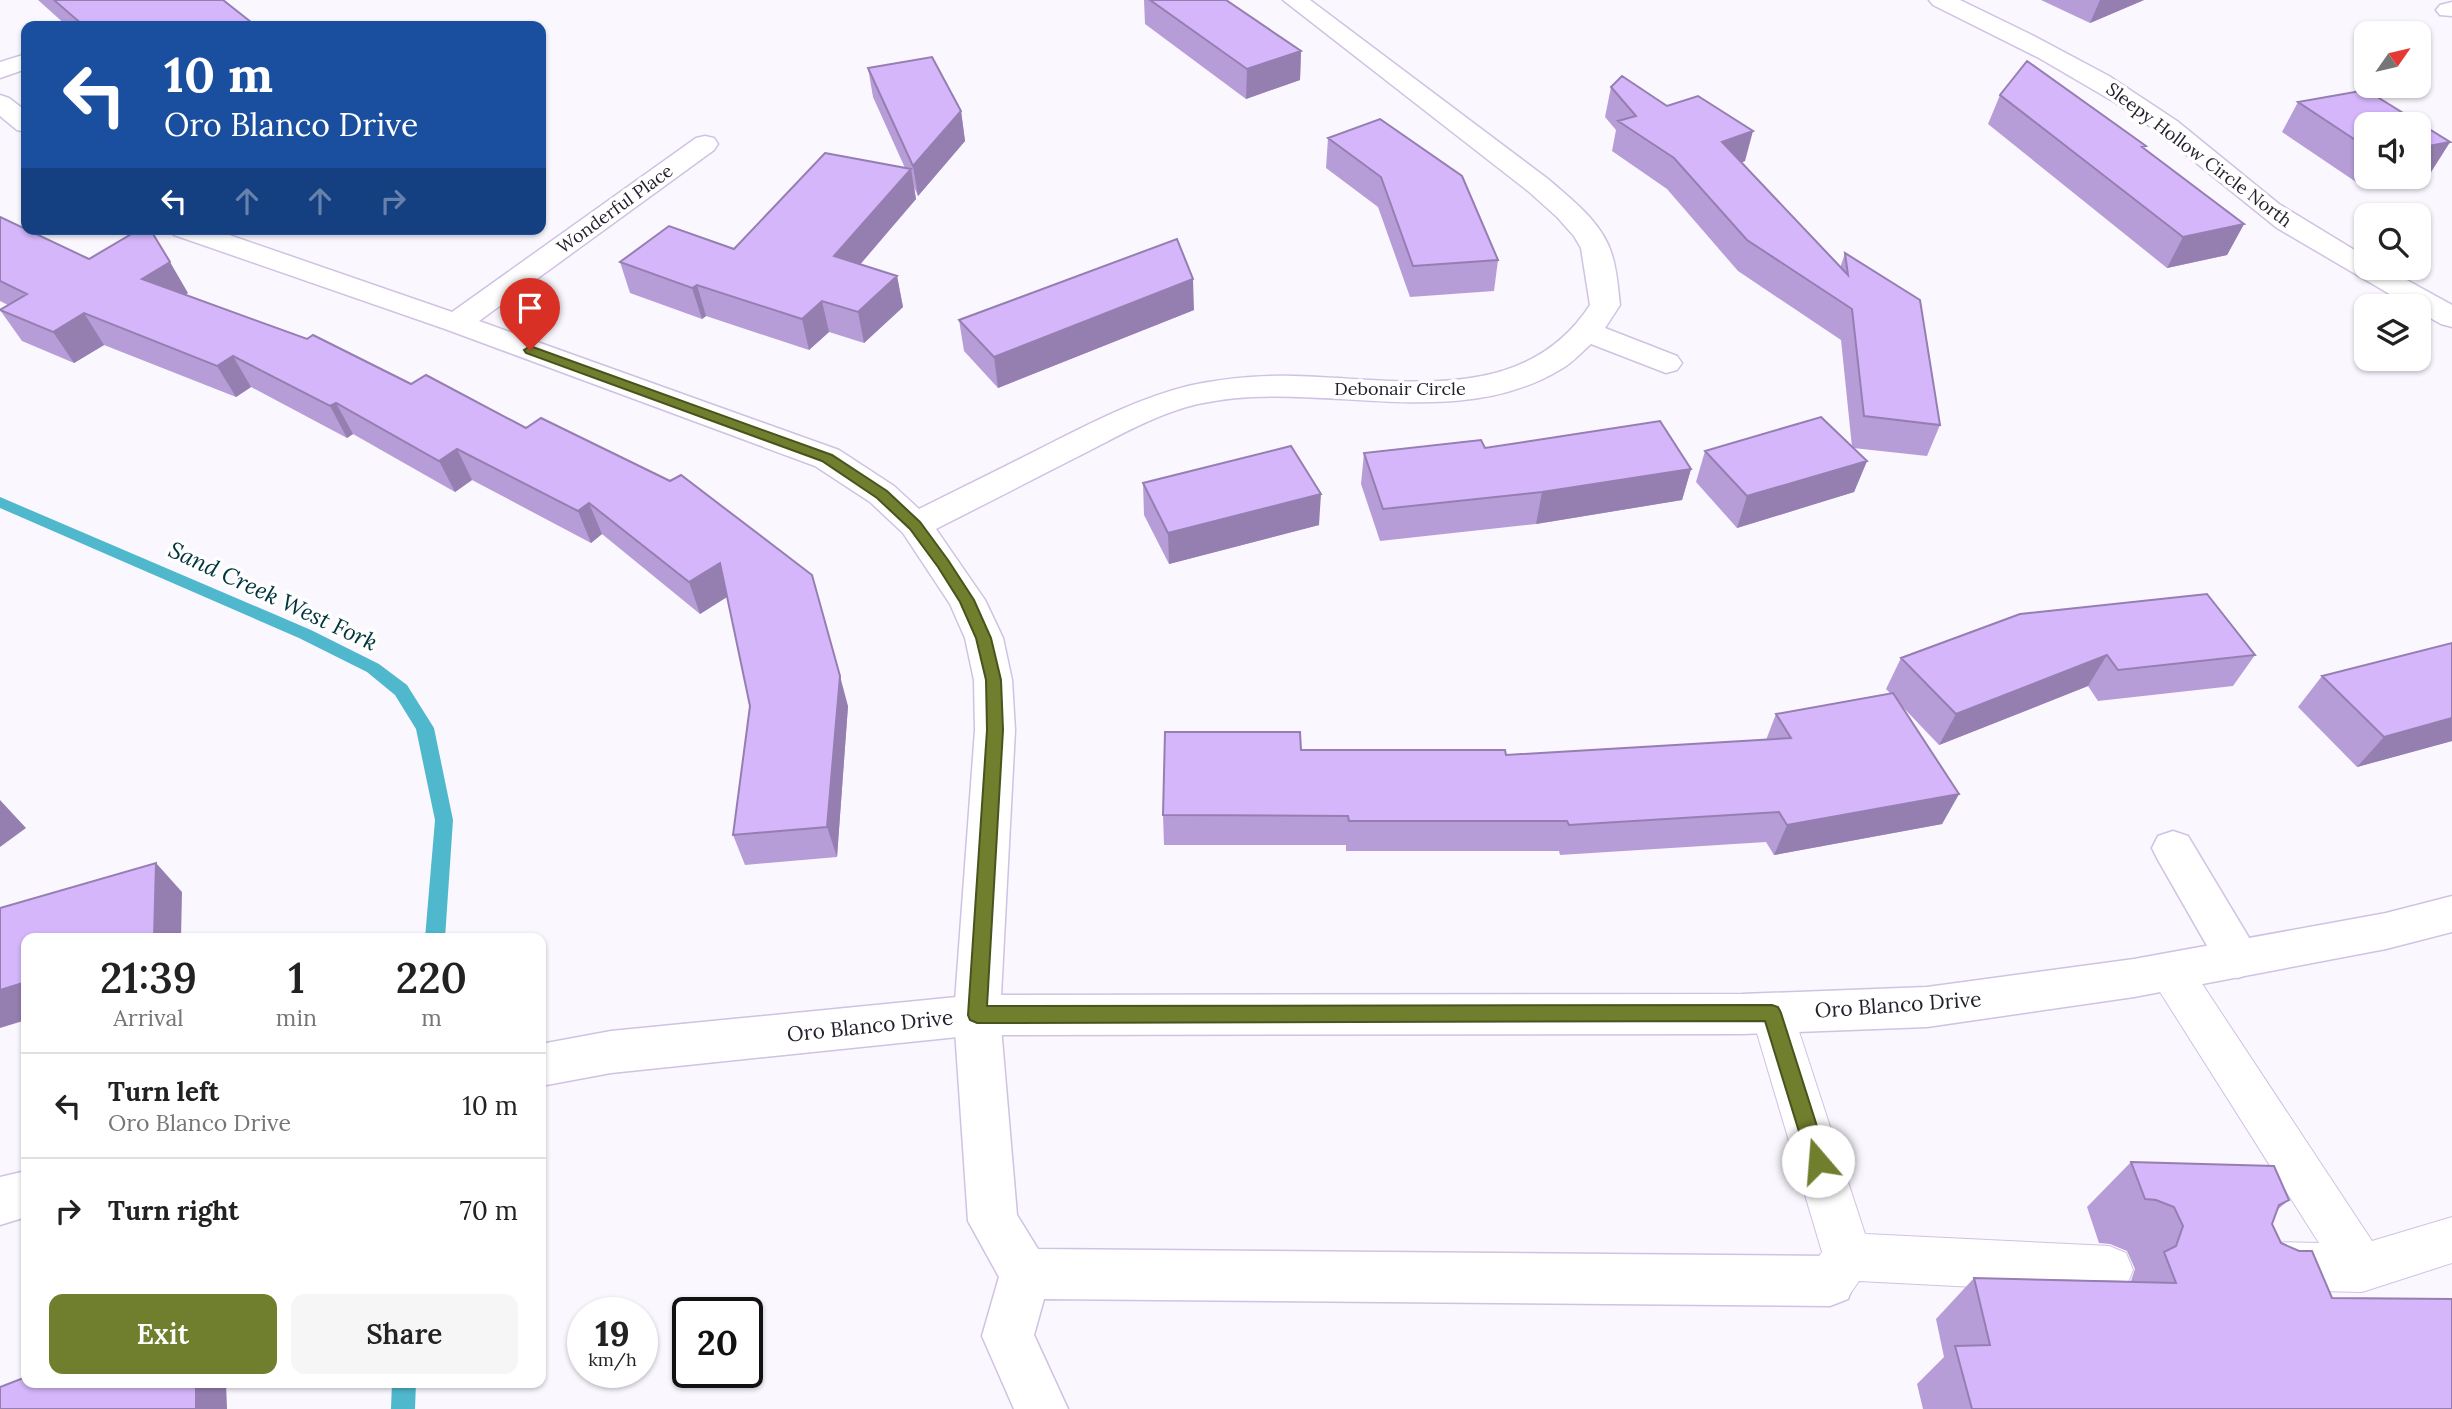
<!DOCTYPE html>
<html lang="en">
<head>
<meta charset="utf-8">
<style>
  body { margin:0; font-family:Lora,serif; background:#f6f6f6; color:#222; height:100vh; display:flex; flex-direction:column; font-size:26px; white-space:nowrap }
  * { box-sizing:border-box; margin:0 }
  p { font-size:23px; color:#767676 }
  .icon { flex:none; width:38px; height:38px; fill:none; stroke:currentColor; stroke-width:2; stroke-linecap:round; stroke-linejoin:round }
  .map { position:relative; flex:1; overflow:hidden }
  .panel { position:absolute; left:21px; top:933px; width:525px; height:455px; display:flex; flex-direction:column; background:#fff; border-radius:14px; box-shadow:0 2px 5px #0004 }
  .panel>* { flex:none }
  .banner { position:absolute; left:21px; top:21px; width:525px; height:214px; border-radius:14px; box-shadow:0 2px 5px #0004; background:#1a4fa0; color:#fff; overflow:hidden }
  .needle { width:46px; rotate:56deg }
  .fabs { position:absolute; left:2354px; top:21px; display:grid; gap:14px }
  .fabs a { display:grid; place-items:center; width:77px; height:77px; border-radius:14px; background:#fff; box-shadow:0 2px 5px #0004; font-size:35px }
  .speed { position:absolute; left:567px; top:1297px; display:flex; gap:14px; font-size:35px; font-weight:700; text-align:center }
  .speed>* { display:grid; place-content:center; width:91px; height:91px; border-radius:50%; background:#fff; box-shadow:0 2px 5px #0004; line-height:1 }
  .speed small { font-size:18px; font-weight:400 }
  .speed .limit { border:4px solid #111; border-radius:10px; background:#fff; color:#111 }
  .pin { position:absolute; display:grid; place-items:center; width:60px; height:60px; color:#fff; margin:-72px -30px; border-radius:50% 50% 50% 0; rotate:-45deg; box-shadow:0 0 7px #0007 }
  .pin .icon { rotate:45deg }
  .me { position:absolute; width:77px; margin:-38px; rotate:342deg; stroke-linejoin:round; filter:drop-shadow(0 0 5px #0008) }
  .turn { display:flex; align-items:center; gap:24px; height:147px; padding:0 28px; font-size:32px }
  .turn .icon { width:91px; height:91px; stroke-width:2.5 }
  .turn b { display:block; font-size:49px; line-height:60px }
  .lanes { display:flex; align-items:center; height:66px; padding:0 28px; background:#0003; justify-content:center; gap:35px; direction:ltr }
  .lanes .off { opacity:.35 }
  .eta { display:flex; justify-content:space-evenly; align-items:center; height:119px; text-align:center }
  .eta b { font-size:42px; font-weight:600; line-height:49px }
  .primary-button { display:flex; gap:14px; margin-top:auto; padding:14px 28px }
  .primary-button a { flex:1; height:80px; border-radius:14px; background:#6f7f2d; color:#fff; font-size:28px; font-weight:600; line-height:80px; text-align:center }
  .primary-button a+a { background:#f6f6f6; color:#222 }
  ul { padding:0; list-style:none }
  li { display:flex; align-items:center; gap:21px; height:105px; padding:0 28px; border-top:2px solid #e0e0e0 }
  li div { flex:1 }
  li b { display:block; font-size:26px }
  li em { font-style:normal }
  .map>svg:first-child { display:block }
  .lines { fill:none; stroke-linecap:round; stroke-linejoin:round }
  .stream { fill:#4fb8cc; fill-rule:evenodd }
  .service-casing { stroke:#d0c2e3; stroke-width:2 }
  .minor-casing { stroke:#d0c2e3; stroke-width:3 }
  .tertiary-casing { stroke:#d0c2e3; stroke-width:3 }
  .service { fill:#fff; fill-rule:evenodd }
  .minor { fill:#fff; fill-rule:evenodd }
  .tertiary { fill:#fff; fill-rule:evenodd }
  .wall { fill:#b79dd8 }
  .shaded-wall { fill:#957fb0 }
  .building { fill:#d5b6fb; stroke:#957fb0; stroke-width:2 }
  .route { fill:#6f7f2d; stroke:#48531d; stroke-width:2 }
  .labels { text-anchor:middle; stroke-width:7; stroke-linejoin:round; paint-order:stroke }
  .far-street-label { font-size:18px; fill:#241f2b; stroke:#fff }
  .street-label { font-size:21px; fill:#241f2b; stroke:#fff }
  .water-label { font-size:23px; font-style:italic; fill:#00343c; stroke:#fff }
</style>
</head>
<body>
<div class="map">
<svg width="2452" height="1409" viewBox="0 0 2452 1409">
  <rect width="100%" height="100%" fill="#faf7fe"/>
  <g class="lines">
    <path class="stream" d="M 0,497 L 311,630 L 379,664 L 407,685 L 434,728 L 453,820 L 445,938 L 425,938 L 435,820 L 416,729 L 395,695 L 367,672 L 299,638 L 0,508 Z
      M 392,1382 L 416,1382 L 415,1409 L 391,1409 Z"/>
    <g class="service-casing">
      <path id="service" d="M 2170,953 L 2185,958 L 2372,1241 L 2452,1217 L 2452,1263 L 2362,1292 L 2269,1290 L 2252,1283 L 2245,1266 L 2252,1249 L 2269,1242 L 2319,1243 L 2155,984 L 2149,971 L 2155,958 Z
        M 1772,994 L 1787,1000 L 1793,1013 L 1865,1234 L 2109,1246 L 2126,1253 L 2133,1270 L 2126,1287 L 2109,1294 L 1859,1281 L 1847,1298 L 1830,1305 L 1813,1298 L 1806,1281 L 1813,1264 L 1822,1252 L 1751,1013 L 1757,1000 Z"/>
    </g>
    <g class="minor-casing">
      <path id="minor" d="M 1283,0 L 1310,0 L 1548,179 C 1572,200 1603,223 1612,255 C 1617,271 1618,288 1620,305 L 1605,328 L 1677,356 L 1682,363 L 1677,370 L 1666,373 L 1591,344 C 1582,352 1573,362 1563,368 C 1453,436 1317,377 1198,404 C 1155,414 1117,437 1077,457 C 1030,481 983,505 936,529 L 985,600 L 1003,638 L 1012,680 L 1015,730 L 1000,1015 L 1017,1215 L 1038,1249 L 1830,1256 L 1848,1263 L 1855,1281 L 1848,1299 L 1830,1306 L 1044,1299 L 1034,1335 L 1068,1409 L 1014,1409 L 982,1336 L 999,1277 L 968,1221 L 954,1015 L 975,730 L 974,680 L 965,638 L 950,604 L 903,533 L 870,502 L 815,466 L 445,329 L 174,235 L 170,229 L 212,229 L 452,312 L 696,138 L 705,136 L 714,138 L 718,144 L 714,150 L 479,321 L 839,450 L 894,486 L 919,509 C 961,488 1004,467 1047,445 C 1093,422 1137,399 1188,386 C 1223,378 1257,375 1293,376 C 1397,378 1523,408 1590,305 L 1581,248 L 1574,236 L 1557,217 L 1528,191 Z
        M 1929,0 L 1960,0 L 2030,34 L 2109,76 L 2177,121 L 2279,204 L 2366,257 L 2366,268 L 2385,268 L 2452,305 L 2452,327 L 2441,324 L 2418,311 L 2418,306 L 2410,306 L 2277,228 L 2158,132 L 2116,103 L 2039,58 L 1933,5 Z
        M 2452,2 L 2452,16 L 2440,15 L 2436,10 L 2440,5 Z
        M 26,54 L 26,69 L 0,78 L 0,62 Z
        M 0,95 L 9,98 L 26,111 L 26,132 L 17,130 L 0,116 Z
        M 2173,831 L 2188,836 L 2254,946 L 2260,959 L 2254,972 L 2238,978 L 2222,972 L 2158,860 L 2152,848 L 2158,836 Z"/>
    </g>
    <g class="tertiary-casing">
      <path id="tertiary" d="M 2452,896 L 2452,932 L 2386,949 L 2134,997 L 1927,1027 L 1742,1034 L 977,1035 L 611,1073 L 541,1086 L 541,1044 L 611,1031 L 977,995 L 1742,994 L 1927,987 L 2134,959 L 2386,913 Z
        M 26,1171 L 26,1217 L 0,1225 L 0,1177 Z"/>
    </g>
    <use href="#service" class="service"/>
    <use href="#minor" class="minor"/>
    <use href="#tertiary" class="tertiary"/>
  </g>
  <path class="wall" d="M 38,0 L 223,0 L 256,26 L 67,26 Z
    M 1144,0 L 1226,0 L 1301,51 L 1300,80 L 1246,99 L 1145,24 Z
    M 2041,0 L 2144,0 L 2090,23 Z
    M 868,68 L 961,111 L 965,141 L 918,196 L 914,187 L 916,199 L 860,264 L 897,276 L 903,307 L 864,343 L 829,332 L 809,350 L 706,316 L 702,319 L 630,293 L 620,262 L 734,249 L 905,168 L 873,97 Z
    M 1611,87 L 1745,161 L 1741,163 L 1840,268 L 1845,253 L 1940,425 L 1927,456 L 1853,448 L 1867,461 L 1854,492 L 1737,528 L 1696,482 L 1705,451 L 1852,447 L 1841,340 L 1738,271 L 1667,189 L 1612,151 L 1616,130 L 1605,117 Z
    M 2000,95 L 2144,149 L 2244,224 L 2227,255 L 2167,268 L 1988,124 Z
    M 2298,102 L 2450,142 L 2431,172 L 2366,124 L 2366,177 L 2405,177 L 2362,186 L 2282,132 Z
    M 1328,138 L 1498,260 L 1494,291 L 1410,297 L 1378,207 L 1326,168 Z
    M 0,217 L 89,259 L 188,293 L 185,295 L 411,384 L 526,428 L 541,418 L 848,706 L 837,857 L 745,865 L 733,835 L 750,706 L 727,597 L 700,614 L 602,534 L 591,543 L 472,480 L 455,492 L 353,434 L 347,438 L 251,387 L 236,397 L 104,345 L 74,363 L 22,341 L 0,310 L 8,305 L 0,301 Z
    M 1194,310 L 998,388 L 964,351 L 959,320 Z
    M 1485,448 L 1691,469 L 1682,500 L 1536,524 L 1380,541 L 1361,484 L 1364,453 Z
    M 1143,483 L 1319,525 L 1169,564 L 1144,515 Z
    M 2020,614 L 2255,655 L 2233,686 L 2098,701 L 2088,686 L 1939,745 L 1898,702 L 1959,794 L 1942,824 L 1774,855 L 1766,842 L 1560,855 L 1559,851 L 1346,851 L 1346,845 L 1164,845 L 1163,815 L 1301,750 L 1506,755 L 1766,740 L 1776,714 L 1891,694 L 1886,689 L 1901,658 Z
    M 2322,676 L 2452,741 L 2357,767 L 2298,707 Z
    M 2131,1162 L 2289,1200 L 2277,1210 L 2272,1224 L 2281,1243 L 2332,1298 L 2452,1409 L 1923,1409 L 1917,1384 L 1944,1357 L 1936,1319 L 1974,1278 L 2131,1281 L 2135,1269 L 2127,1251 L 2110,1244 L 2099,1243 L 2087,1207 Z"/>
  <path class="shaded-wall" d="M 2100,0 L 2144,0 L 2090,23 Z
    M 1301,51 L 1300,80 L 1246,99 L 1247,69 Z
    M 961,111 L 965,141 L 918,196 L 913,166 Z
    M 1753,131 L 1745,161 L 1714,172 L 1722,142 Z
    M 2450,142 L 2431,172 L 2418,174 L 2418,148 Z
    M 911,169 L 916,199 L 841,287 L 834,256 Z
    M 2367,177 L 2405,177 L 2362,186 Z
    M 2244,224 L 2227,255 L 2167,268 L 2183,237 Z
    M 170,262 L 188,293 L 160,310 L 142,279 Z
    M 897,276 L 903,307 L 864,343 L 858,312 Z
    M 1193,279 L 1194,310 L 998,388 L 994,357 Z
    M 697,285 L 706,316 L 702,319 L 692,288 Z
    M 822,301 L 829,332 L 809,350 L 802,319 Z
    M 84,313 L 104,345 L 74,363 L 53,332 Z
    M 233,356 L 251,387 L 236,397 L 217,366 Z
    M 336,403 L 353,434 L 347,438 L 330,406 Z
    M 457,449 L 472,480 L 455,492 L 439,461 Z
    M 1867,461 L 1854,492 L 1737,528 L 1747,496 Z
    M 1691,469 L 1682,500 L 1536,524 L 1542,492 Z
    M 1321,494 L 1319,525 L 1169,564 L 1168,533 Z
    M 589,503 L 602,534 L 591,543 L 578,511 Z
    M 720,563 L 730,595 L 700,614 L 689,582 Z
    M 2107,655 L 2088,686 L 1939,745 L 1956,714 Z
    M 840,676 L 848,706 L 837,857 L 827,827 Z
    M 2452,718 L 2452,741 L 2357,767 L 2384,737 Z
    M 1959,794 L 1942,824 L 1774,855 L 1787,825 Z
    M 0,800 L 26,828 L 0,847 Z
    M 156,863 L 182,892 L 181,938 L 154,938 Z
    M 26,982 L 26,1020 L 0,1028 L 0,990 Z
    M 196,1382 L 226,1382 L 227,1409 L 196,1409 Z"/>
  <path class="building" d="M 54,0 L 223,0 L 256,26 L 84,26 Z
    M 1150,0 L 1226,0 L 1301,51 L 1247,69 Z
    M 932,57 L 961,111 L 913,166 L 868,68 Z
    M 2027,61 L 2146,146 L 2142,147 L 2244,224 L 2183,237 L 2000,95 Z
    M 1622,76 L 1667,106 L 1698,96 L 1753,131 L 1722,142 L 1848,275 L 1845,253 L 1920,300 L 1940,425 L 1864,416 L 1852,309 L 1747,240 L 1674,158 L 1618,121 L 1636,116 L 1611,87 Z
    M 2366,90 L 2450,142 L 2418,148 L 2418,124 L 2366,124 L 2366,147 L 2298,102 Z
    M 1380,119 L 1462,176 L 1498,260 L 1413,266 L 1381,177 L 1328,138 Z
    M 825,153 L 911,169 L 834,256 L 897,276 L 858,312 L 822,301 L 802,319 L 697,285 L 692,288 L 620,262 L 669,226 L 734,249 Z
    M 0,217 L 89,259 L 140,229 L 150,229 L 170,262 L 142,279 L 307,339 L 313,335 L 411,384 L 426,375 L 526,428 L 541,418 L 670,481 L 681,475 L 812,575 L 840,676 L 827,827 L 733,835 L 750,706 L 720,563 L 689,582 L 589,503 L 578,511 L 457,449 L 439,461 L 336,403 L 330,406 L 233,356 L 217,366 L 84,313 L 53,332 L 0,310 L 27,294 L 0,281 Z
    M 1177,239 L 1193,279 L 994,357 L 959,320 Z
    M 1821,417 L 1867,461 L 1747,496 L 1705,451 Z
    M 1660,421 L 1691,469 L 1542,492 L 1383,509 L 1364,453 L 1481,440 L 1485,448 Z
    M 1291,446 L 1321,494 L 1168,533 L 1143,483 Z
    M 2207,594 L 2255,655 L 2118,670 L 2107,655 L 1956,714 L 1901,658 L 2020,614 Z
    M 2452,643 L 2452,718 L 2384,737 L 2322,676 Z
    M 1893,693 L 1959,794 L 1787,825 L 1779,812 L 1569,825 L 1567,821 L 1349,821 L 1348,816 L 1163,815 L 1165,732 L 1300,732 L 1301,750 L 1505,750 L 1506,755 L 1791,738 L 1776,714 Z
    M 156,863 L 154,938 L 26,938 L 26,982 L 0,990 L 0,908 Z
    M 2131,1162 L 2274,1166 L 2289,1200 L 2279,1205 L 2272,1224 L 2281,1243 L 2299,1251 L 2312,1251 L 2332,1298 L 2452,1299 L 2452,1409 L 1972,1409 L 1955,1346 L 1990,1345 L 1974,1278 L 2176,1283 L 2164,1252 L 2176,1246 L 2183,1226 L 2174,1207 L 2156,1200 L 2145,1199 Z
    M 26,1377 L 26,1382 L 196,1382 L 196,1409 L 0,1409 L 0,1387 Z"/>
  <path class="route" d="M 530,346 L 832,455 L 887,491 L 920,522 L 948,560 L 974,600 L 991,638 L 1001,680 L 1003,730 L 987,1006 L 1772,1005 L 1778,1007 L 1781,1013 L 1828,1161 L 1825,1167 L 1818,1170 L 1811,1167 L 1808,1161 L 1765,1021 L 977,1023 L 970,1020 L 968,1015 L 987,730 L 986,680 L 976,638 L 960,602 L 938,567 L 910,529 L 877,498 L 822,461 L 526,353 L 524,350 Z"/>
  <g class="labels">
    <g class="far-street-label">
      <text transform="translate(2199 155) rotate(37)" y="6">Sleepy Hollow Circle North</text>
      <text transform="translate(615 209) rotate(-36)" y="6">Wonderful Place</text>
      <text x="1400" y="395">Debonair Circle</text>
    </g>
    <g class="street-label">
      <text transform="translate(1898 1005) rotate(-4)" y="7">Oro Blanco Drive</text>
      <text transform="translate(870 1026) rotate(-6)" y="7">Oro Blanco Drive</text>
    </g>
    <g class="water-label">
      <text transform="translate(273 596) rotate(25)" y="8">Sand Creek West Fork</text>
    </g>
  </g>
</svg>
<div class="fabs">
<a><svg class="needle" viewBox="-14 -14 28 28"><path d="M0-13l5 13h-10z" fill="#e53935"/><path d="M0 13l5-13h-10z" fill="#767676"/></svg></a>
<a><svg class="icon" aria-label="sound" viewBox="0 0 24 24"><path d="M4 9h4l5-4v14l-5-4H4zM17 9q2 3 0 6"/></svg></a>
<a><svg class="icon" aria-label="search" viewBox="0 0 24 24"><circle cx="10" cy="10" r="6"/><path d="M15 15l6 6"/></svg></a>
<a><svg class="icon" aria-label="layers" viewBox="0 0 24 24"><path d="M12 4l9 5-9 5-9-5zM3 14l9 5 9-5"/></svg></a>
</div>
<div class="speed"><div>19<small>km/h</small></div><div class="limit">20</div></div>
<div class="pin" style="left:530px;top:350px;background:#d93025"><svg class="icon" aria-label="arrive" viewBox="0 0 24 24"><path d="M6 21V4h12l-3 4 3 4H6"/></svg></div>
<svg class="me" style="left:1818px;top:1161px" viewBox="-20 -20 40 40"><circle r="19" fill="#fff"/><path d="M0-13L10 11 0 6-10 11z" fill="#6f7f2d"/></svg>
<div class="banner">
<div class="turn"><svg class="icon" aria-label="left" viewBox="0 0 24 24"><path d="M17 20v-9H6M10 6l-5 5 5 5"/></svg><div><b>10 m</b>Oro Blanco Drive</div></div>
<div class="lanes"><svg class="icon" aria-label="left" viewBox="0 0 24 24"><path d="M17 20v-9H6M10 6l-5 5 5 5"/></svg><svg class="icon off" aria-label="ahead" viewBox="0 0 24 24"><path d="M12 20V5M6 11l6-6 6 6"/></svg><svg class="icon off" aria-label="ahead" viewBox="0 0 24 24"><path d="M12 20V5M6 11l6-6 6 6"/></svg><svg class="icon off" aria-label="right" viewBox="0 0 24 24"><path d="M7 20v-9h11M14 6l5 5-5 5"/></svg></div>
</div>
<section class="panel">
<div class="eta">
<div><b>21:39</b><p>Arrival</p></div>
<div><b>1</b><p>min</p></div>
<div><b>220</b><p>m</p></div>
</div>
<ul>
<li><svg class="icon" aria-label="left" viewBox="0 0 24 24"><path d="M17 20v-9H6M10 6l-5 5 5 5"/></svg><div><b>Turn left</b><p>Oro Blanco Drive</p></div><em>10 m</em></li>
<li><svg class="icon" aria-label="right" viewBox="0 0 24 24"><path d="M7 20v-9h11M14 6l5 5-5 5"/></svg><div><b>Turn right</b></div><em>70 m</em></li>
</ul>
<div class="primary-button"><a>Exit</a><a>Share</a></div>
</section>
</div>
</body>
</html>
